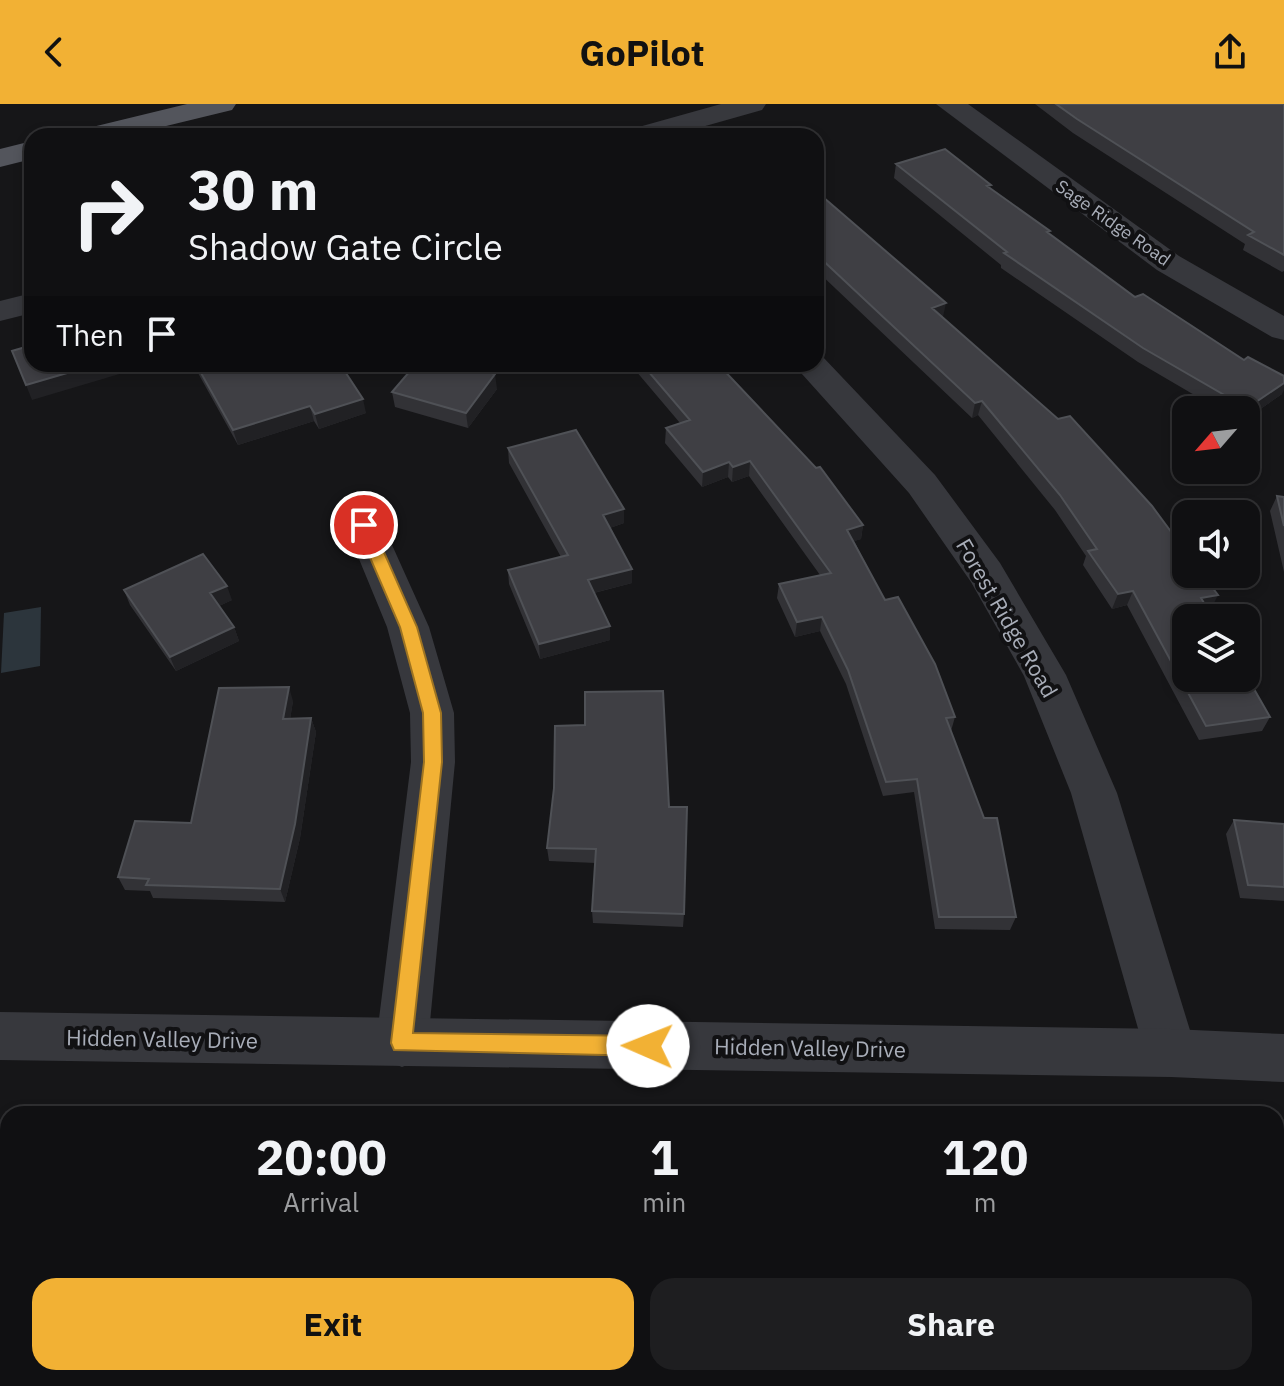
<!DOCTYPE html>
<html lang="en">
<head>
<meta charset="utf-8">
<style>
  body { margin:0; font-family:"IBM Plex Sans",sans-serif; background:#1e1e20; color:#f1f3f6; height:100vh; display:flex; flex-direction:column; font-size:30px; white-space:nowrap }
  * { box-sizing:border-box; margin:0 }
  p { font-size:26px; color:#9c9d9f }
  .icon { flex:none; width:44px; height:44px; fill:none; stroke:currentColor; stroke-width:2; stroke-linecap:round; stroke-linejoin:round }
  .map { position:relative; flex:1; overflow:hidden }
  .panel { position:absolute; left:0px; top:1002px; width:1284px; height:280px; display:flex; flex-direction:column; background:#101012; border-radius:24px 24px 0 0; box-shadow:0 4px 12px #0003,0 0 0 2px #303032 }
  .panel>* { flex:none }
  .top-card { position:absolute; left:24px; top:24px; width:800px; height:244px; border-radius:24px; box-shadow:0 4px 12px #0003,0 0 0 2px #303032; background:#101012; color:#f1f3f6; overflow:hidden }
  .needle { width:52px; rotate:242deg }
  .controls { position:absolute; left:1172px; top:292px; display:grid; gap:16px }
  .controls a { display:grid; place-items:center; width:88px; height:88px; border-radius:16px; background:#101012; box-shadow:0 4px 12px #0003,0 0 0 2px #303032; font-size:40px }
  .pin { position:absolute; display:grid; place-items:center; width:68px; height:68px; color:#fff; margin:-34px; border:4px solid #fff; border-radius:50%; box-shadow:0 2px 8px #0007 }
  .me { position:absolute; width:88px; margin:-44px; rotate:271deg; stroke-linejoin:round; filter:drop-shadow(0 0 6px #0008) }
  .turn { display:flex; align-items:center; gap:28px; height:168px; padding:0 32px; font-size:36px }
  .turn .icon { width:104px; height:104px; stroke-width:2.5 }
  .turn b { display:block; font-size:56px; line-height:68px }
  .then { display:flex; align-items:center; height:76px; padding:0 32px; background:#0003; gap:16px; font-size:30px }
  .eta { display:flex; justify-content:space-evenly; align-items:center; height:136px; text-align:center }
  .eta b { font-size:48px; font-weight:700; line-height:56px }
  .button { display:flex; gap:16px; margin-top:auto; padding:16px 32px }
  .button a { flex:1; height:92px; border-radius:24px; background:#f2b134; color:#111; font-size:32px; font-weight:700; line-height:92px; text-align:center }
  .button a+a { background:#1e1e20; color:#f1f3f6 }
  header { display:flex; justify-content:space-between; align-items:center; height:104px; padding:0 32px; background:#f2b134; color:#111; font-size:36px; font-weight:700 }
  .map>svg:first-child { display:block }
  .water { fill:#2c353c }
  .lines { fill:none; stroke-linecap:round; stroke-linejoin:round }
  .minor { fill:#37383d; fill-rule:evenodd }
  .tertiary { fill:#37383d; fill-rule:evenodd }
  .primary { fill:#53555c; fill-rule:evenodd }
  .wall { fill:#323236 }
  .shaded-wall { fill:#212124 }
  .building { fill:#3f3f44; stroke:#4f5156; stroke-width:2 }
  .route { fill:#f2b134; stroke:#9d7322; stroke-width:2 }
  .labels { text-anchor:middle; stroke-width:8; stroke-linejoin:round; paint-order:stroke }
  .far-street-label { font-size:18px; fill:#a8adb8; stroke:#111113 }
  .street-label { font-size:22px; fill:#a8adb8; stroke:#111113 }
</style>
</head>
<body>
<header><svg class="icon" aria-label="back" viewBox="0 0 24 24"><path d="M15 5l-7 7 7 7"/></svg>GoPilot<svg class="icon" aria-label="share" viewBox="0 0 24 24"><path d="M12 15V3M7 8l5-5 5 5M5 13v7h14v-7"/></svg></header>
<div class="map">
<svg width="1284" height="1282" viewBox="0 0 1284 1282">
  <rect width="100%" height="100%" fill="#161618"/>
  <path class="water" d="M 41,503 L 40,562 L 1,569 L 4,509 Z"/>
  <g class="lines">
    <path class="minor" d="M 721,0 L 766,0 L 762,6 L 670,32 L 624,32 L 628,26 Z
      M 936,0 L 968,0 L 1179,152 L 1284,212 L 1284,236 L 1272,233 L 1157,166 Z
      M 32,189 L 32,209 L 0,217 L 0,197 Z
      M 816,251 L 822,252 L 935,371 L 1000,459 L 1066,571 L 1117,689 L 1197,949 L 1189,966 L 1171,973 L 1153,966 L 1145,949 L 1071,689 L 1024,572 L 971,478 L 909,389 L 793,260 L 816,260 Z
      M 364,408 L 378,412 L 383,421 L 429,523 L 454,609 L 455,658 L 428,939 L 420,956 L 402,963 L 384,956 L 376,939 L 411,658 L 410,609 L 387,523 L 345,421 L 350,412 Z"/>
    <path class="tertiary" d="M 0,908 L 1171,925 L 1284,930 L 1284,978 L 1171,973 L 0,956 Z"/>
    <path class="primary" d="M 187,0 L 236,0 L 232,6 L 125,32 L 76,32 L 80,26 Z
      M 32,37 L 32,55 L 0,63 L 0,45 Z"/>
  </g>
  <path class="wall" d="M 1035,0 L 1284,0 L 1284,167 L 1282,168 L 1243,146 L 1245,140 L 1073,29 Z
    M 896,60 L 990,84 L 1049,130 L 1135,193 L 1282,290 L 1246,315 L 1246,306 L 1220,306 L 1138,258 L 1001,164 L 1001,161 L 894,74 Z
    M 816,87 L 943,213 L 1211,505 L 1208,506 L 1270,613 L 1262,627 L 1199,636 L 1127,501 L 1112,505 L 1083,461 L 1086,452 L 1055,406 L 978,311 L 972,314 L 816,166 Z
    M 193,260 L 340,260 L 366,309 L 319,325 L 314,317 L 238,341 Z
    M 630,260 L 718,260 L 863,421 L 861,435 L 854,437 L 885,496 L 955,613 L 951,627 L 1016,813 L 1010,826 L 935,825 L 914,688 L 883,692 L 846,580 L 820,527 L 795,533 L 777,494 L 779,480 L 820,471 L 749,372 L 732,378 L 728,373 L 702,383 L 665,339 L 666,324 L 680,319 Z
    M 497,285 L 468,324 L 395,303 L 392,288 Z
    M 508,344 L 624,405 L 624,419 L 610,424 L 632,479 L 594,489 L 610,522 L 610,536 L 540,555 L 509,480 L 508,466 L 561,453 L 509,359 Z
    M 1277,392 L 1284,393 L 1284,468 L 1270,407 Z
    M 124,486 L 232,496 L 219,502 L 234,523 L 239,537 L 176,567 L 130,501 Z
    M 293,597 L 290,615 L 311,614 L 316,628 L 300,734 L 285,798 L 153,794 L 150,787 L 125,786 L 118,773 L 191,719 Z
    M 585,621 L 669,703 L 684,810 L 683,823 L 593,819 L 592,807 L 596,759 L 549,757 L 547,744 Z
    M 1234,716 L 1284,720 L 1284,797 L 1240,794 L 1226,730 Z
    M 0,1081 L 8,1082 L 8,1212 L 0,1212 Z
    M 1280,1117 L 1284,1117 L 1284,1236 L 1276,1236 L 1276,1121 Z"/>
  <path class="shaded-wall" d="M 946,199 L 943,213 L 932,204 Z
    M 98,260 L 153,260 L 32,296 L 26,281 Z
    M 495,270 L 497,285 L 468,324 L 466,309 Z
    M 1284,279 L 1284,286 L 1282,290 L 1246,315 L 1247,304 Z
    M 363,295 L 366,309 L 319,325 L 315,310 Z
    M 982,297 L 978,311 L 972,314 L 975,299 Z
    M 310,302 L 314,317 L 238,341 L 233,326 Z
    M 750,357 L 749,372 L 732,378 L 733,363 Z
    M 729,358 L 728,373 L 702,383 L 703,368 Z
    M 624,405 L 624,419 L 604,426 L 603,411 Z
    M 863,421 L 861,435 L 845,440 L 847,426 Z
    M 632,465 L 632,479 L 589,490 L 588,476 Z
    M 227,482 L 232,496 L 215,504 L 210,489 Z
    M 1133,487 L 1127,501 L 1112,505 L 1118,490 Z
    M 1218,491 L 1211,505 L 1195,509 L 1201,494 Z
    M 822,513 L 820,527 L 795,533 L 797,518 Z
    M 610,522 L 610,536 L 540,555 L 539,540 Z
    M 234,523 L 239,537 L 176,567 L 170,553 Z
    M 289,583 L 293,597 L 288,629 L 283,615 Z
    M 311,614 L 316,628 L 300,734 L 285,798 L 280,785 Z
    M 7,1081 L 8,1082 L 8,1129 L 0,1121 L 0,1103 Z"/>
  <path class="building" d="M 1056,0 L 1284,0 L 1284,151 L 1248,131 L 1254,128 L 1077,15 Z
    M 945,45 L 991,81 L 987,82 L 1050,127 L 1047,128 L 1135,193 L 1143,190 L 1244,256 L 1248,253 L 1284,272 L 1284,279 L 1247,304 L 1143,244 L 1004,149 L 1007,148 L 896,60 Z
    M 816,87 L 946,199 L 932,204 L 1058,315 L 1070,312 L 1152,402 L 1186,448 L 1186,470 L 1202,470 L 1218,491 L 1201,494 L 1213,514 L 1186,514 L 1186,574 L 1246,574 L 1246,571 L 1270,613 L 1206,622 L 1133,487 L 1118,490 L 1088,447 L 1097,445 L 1060,391 L 982,297 L 975,299 L 816,150 Z
    M 32,241 L 32,260 L 98,260 L 26,281 L 12,247 Z
    M 196,260 L 340,260 L 363,295 L 315,310 L 310,302 L 233,326 Z
    M 416,260 L 458,260 L 495,270 L 466,309 L 392,288 Z
    M 642,260 L 718,260 L 816,364 L 820,363 L 863,421 L 847,426 L 885,496 L 898,493 L 935,560 L 955,613 L 946,614 L 984,714 L 997,714 L 1016,813 L 939,813 L 917,675 L 886,678 L 848,566 L 822,513 L 797,518 L 779,480 L 831,469 L 750,357 L 733,363 L 729,358 L 703,368 L 666,324 L 690,316 Z
    M 576,326 L 624,405 L 603,411 L 632,465 L 588,476 L 610,522 L 539,540 L 508,466 L 568,451 L 508,344 Z
    M 1277,392 L 1284,393 L 1284,422 Z
    M 203,450 L 227,482 L 210,489 L 234,523 L 170,553 L 124,486 Z
    M 289,583 L 283,615 L 311,614 L 295,720 L 280,785 L 146,781 L 149,775 L 118,773 L 135,717 L 191,719 L 219,584 Z
    M 663,587 L 669,703 L 687,703 L 684,810 L 592,807 L 596,745 L 547,744 L 554,684 L 555,622 L 585,621 L 585,588 Z
    M 1234,716 L 1284,720 L 1284,783 L 1248,781 Z
    M 0,1081 L 7,1081 L 0,1103 Z
    M 0,1117 L 8,1117 L 8,1201 L 0,1201 Z
    M 1280,1117 L 1284,1117 L 1284,1225 L 1276,1225 L 1276,1127 L 1283,1127 Z"/>
  <path class="route" d="M 364,416 L 372,421 L 417,523 L 441,609 L 442,658 L 413,929 L 648,932 L 655,935 L 658,942 L 655,949 L 648,952 L 394,946 L 391,939 L 424,658 L 423,609 L 400,523 L 356,421 Z"/>
  <g class="labels">
    <g class="far-street-label">
      <text transform="translate(1113 119) rotate(35)" y="6">Sage Ridge Road</text>
    </g>
    <g class="street-label">
      <text transform="translate(1007 514) rotate(60)" y="8">Forest Ridge Road</text>
      <text transform="translate(162 935) rotate(1)" y="8">Hidden Valley Drive</text>
      <text transform="translate(810 944) rotate(1)" y="8">Hidden Valley Drive</text>
    </g>
  </g>
</svg>
<div class="controls">
<a><svg class="needle" viewBox="-14 -14 28 28"><path d="M0-13l5 13h-10z" fill="#e53935"/><path d="M0 13l5-13h-10z" fill="#9c9d9f"/></svg></a>
<a><svg class="icon" aria-label="sound" viewBox="0 0 24 24"><path d="M4 9h4l5-4v14l-5-4H4zM17 9q2 3 0 6"/></svg></a>
<a><svg class="icon" aria-label="layers" viewBox="0 0 24 24"><path d="M12 4l9 5-9 5-9-5zM3 14l9 5 9-5"/></svg></a>
</div>
<div class="pin" style="left:364px;top:421px;background:#d93025"><svg class="icon" aria-label="arrive" viewBox="0 0 24 24"><path d="M6 21V4h12l-3 4 3 4H6"/></svg></div>
<svg class="me" style="left:648px;top:942px" viewBox="-20 -20 40 40"><circle r="19" fill="#fff"/><path d="M0-13L10 11 0 6-10 11z" fill="#f2b134"/></svg>
<div class="top-card">
<div class="turn"><svg class="icon" aria-label="right" viewBox="0 0 24 24"><path d="M7 20v-9h11M14 6l5 5-5 5"/></svg><div><b>30 m</b>Shadow Gate Circle</div></div>
<div class="then">Then<svg class="icon" aria-label="arrive" viewBox="0 0 24 24"><path d="M6 21V4h12l-3 4 3 4H6"/></svg></div>
</div>
<section class="panel">
<div class="eta">
<div><b>20:00</b><p>Arrival</p></div>
<div><b>1</b><p>min</p></div>
<div><b>120</b><p>m</p></div>
</div>
<div class="button"><a>Exit</a><a>Share</a></div>
</section>
</div>
</body>
</html>
